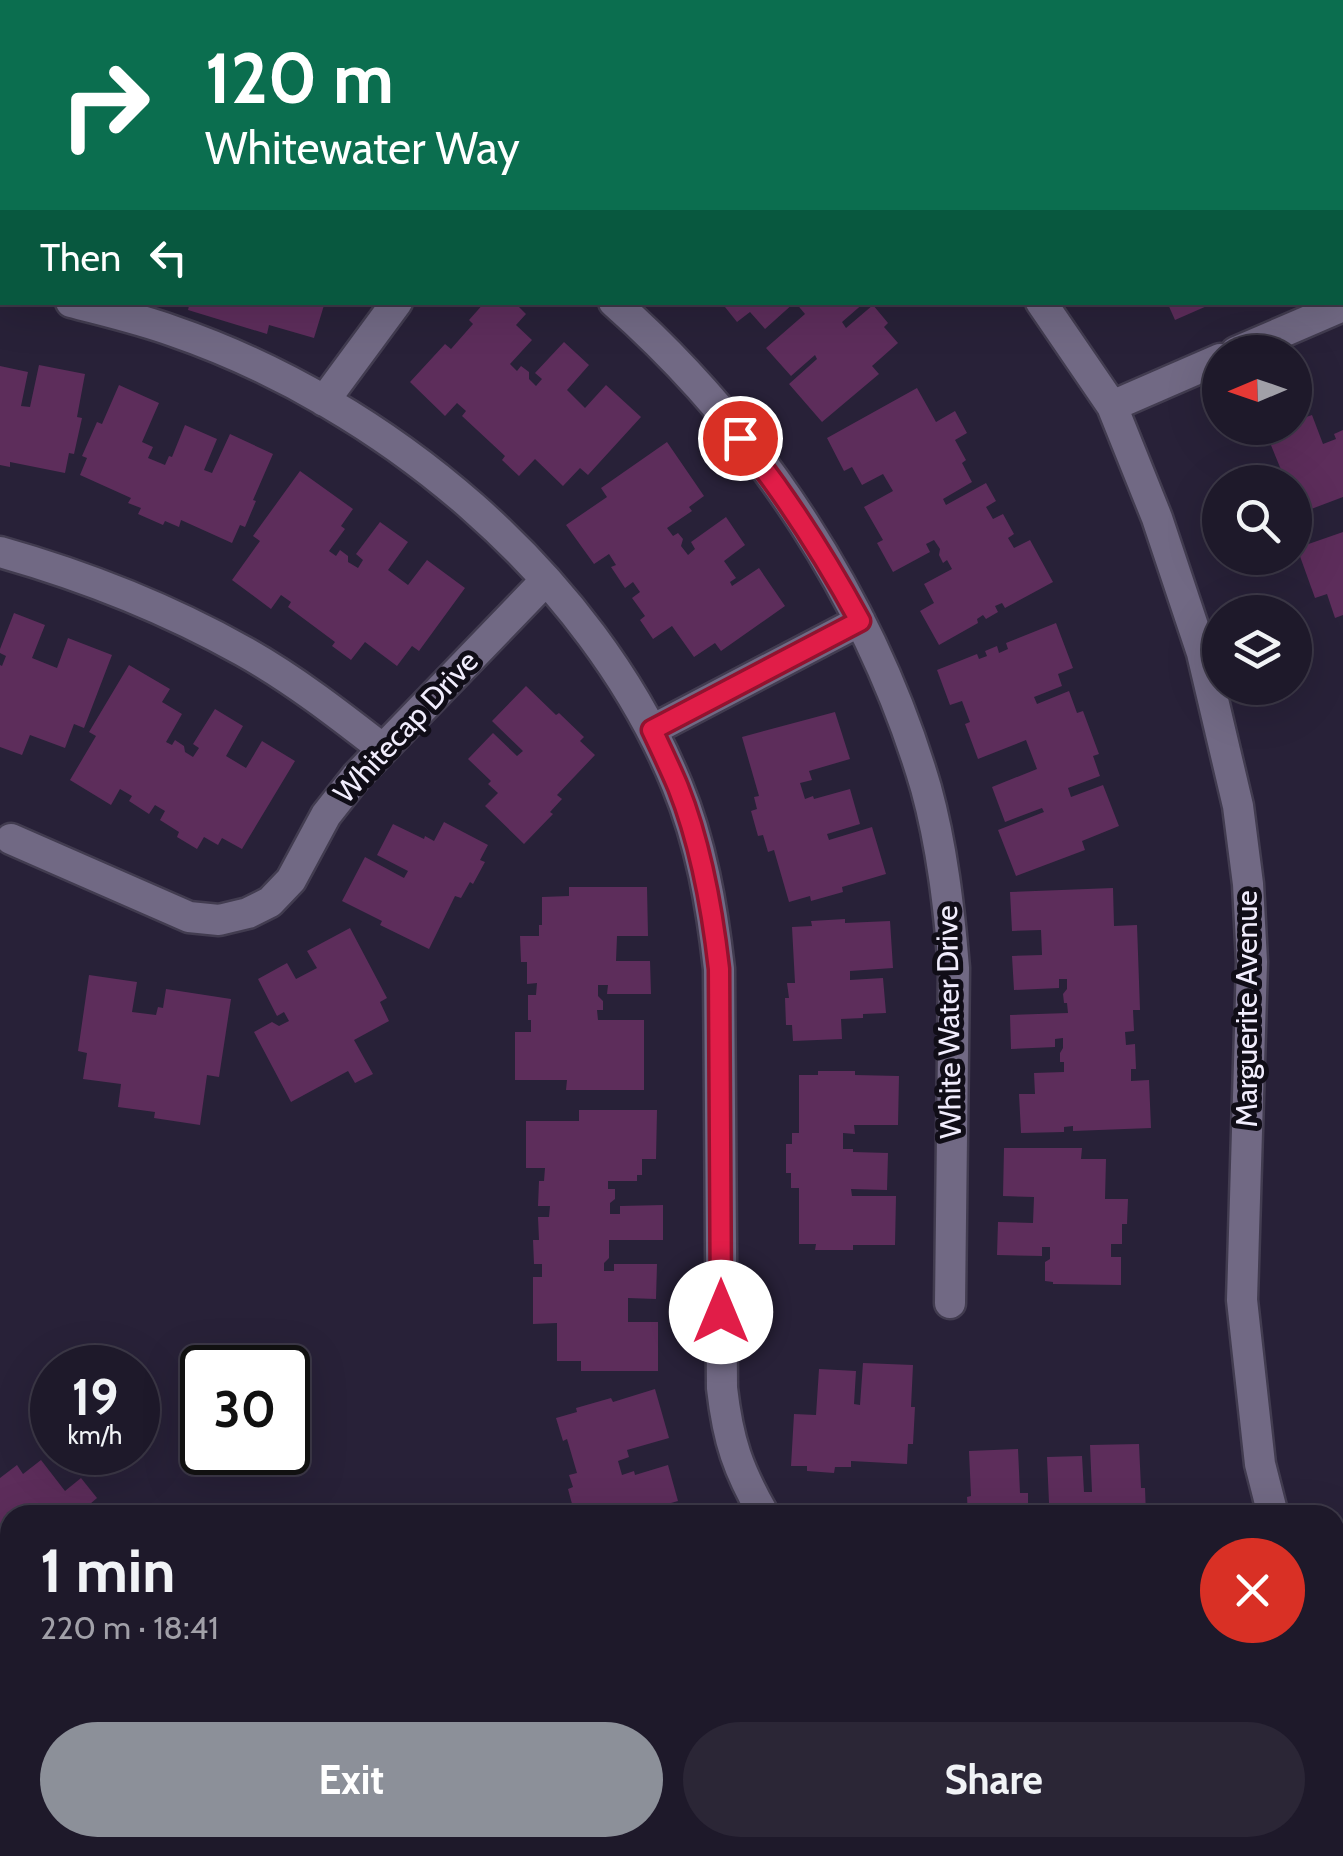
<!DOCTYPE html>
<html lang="en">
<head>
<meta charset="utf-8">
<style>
  body { margin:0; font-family:Cabin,sans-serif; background:#2b2636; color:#f1f3f6; height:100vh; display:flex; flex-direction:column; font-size:38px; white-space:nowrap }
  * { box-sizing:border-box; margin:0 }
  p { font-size:32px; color:#a1a0a8 }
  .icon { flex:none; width:55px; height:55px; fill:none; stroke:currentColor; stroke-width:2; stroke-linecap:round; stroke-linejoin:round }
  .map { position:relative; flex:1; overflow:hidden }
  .sheet { position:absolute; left:0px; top:1505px; width:1345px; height:352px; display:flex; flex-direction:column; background:#1e192a; border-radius:30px 30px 0 0; box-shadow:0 10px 40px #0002,0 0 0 2px #3c3847 }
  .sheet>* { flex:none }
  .guide { position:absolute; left:0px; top:0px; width:1345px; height:305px; box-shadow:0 10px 40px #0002,0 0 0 2px #3c3847; background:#0b6e4f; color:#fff; overflow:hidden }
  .needle { width:65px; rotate:268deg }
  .buttons { position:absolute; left:1202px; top:335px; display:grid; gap:20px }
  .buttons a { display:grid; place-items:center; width:110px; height:110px; border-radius:50%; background:#1e192a; box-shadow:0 10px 40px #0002,0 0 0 2px #3c3847; font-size:50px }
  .speed { position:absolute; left:30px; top:1345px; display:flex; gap:20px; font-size:50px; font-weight:700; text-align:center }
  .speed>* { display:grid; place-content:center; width:130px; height:130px; border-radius:50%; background:#1e192a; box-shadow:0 10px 40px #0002,0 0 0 2px #3c3847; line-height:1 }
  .speed small { font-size:25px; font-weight:400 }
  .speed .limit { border:5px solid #111; border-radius:15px; background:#fff; color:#111 }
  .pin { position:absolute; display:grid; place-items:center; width:85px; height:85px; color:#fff; margin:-42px; border:5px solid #fff; border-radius:50%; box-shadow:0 2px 10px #0007 }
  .me { position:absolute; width:110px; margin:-55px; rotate:0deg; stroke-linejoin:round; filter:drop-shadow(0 0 8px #0008) }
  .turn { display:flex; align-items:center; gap:35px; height:210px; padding:0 40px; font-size:45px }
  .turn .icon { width:130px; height:130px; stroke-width:2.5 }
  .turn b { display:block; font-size:70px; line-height:85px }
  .then { display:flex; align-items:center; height:95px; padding:0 40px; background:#0003; gap:20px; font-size:38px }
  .round { display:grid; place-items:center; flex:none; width:105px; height:105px; border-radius:52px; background:#2b2636 }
  .head { display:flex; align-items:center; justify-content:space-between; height:170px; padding:0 40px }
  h1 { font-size:60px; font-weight:700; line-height:75px }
  .button { display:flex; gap:20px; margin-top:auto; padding:20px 40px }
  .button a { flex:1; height:115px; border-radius:60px; background:#8c9099; color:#fff; font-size:40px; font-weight:700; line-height:115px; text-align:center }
  .button a+a { background:#2b2636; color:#f1f3f6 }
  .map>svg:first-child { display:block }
  .building { fill:#5d2d5b }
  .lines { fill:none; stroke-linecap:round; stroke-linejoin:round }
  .minor-casing { stroke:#423c50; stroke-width:35 }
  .minor { stroke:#716984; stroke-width:30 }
  .route-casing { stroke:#92132f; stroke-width:25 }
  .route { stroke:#e11d48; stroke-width:18 }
  .labels { text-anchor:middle; stroke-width:10; stroke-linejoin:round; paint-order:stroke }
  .street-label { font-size:30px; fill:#f1edfd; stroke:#100d17 }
</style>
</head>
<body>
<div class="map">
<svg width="1343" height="1856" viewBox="0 0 1343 1856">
  <rect width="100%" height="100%" fill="#282138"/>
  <path class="building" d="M 190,302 L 325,302 L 314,338 L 269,325 L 267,334 L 188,310 Z
    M 485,302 L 514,302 L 526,314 L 516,325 L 532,340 L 510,364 L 517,371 L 521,366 L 529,372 L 529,379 L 536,386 L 542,379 L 535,373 L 564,342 L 589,365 L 567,390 L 585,408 L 606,385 L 641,417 L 588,475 L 580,468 L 563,486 L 535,459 L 519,476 L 502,460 L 505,456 L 462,416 L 466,411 L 457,403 L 445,416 L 410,382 L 445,344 L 451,349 L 473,324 L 469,320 Z
    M 721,302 L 795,302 L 765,329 L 750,312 L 737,322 Z
    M 795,302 L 865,302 L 842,322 L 846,328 L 873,305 L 888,323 L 884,327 L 898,343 L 872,366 L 879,374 L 822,422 L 789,384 L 817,359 L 815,355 L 791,376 L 766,348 L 805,314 Z
    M 1167,302 L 1216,302 L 1175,320 Z
    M 39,365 L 85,374 L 77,417 L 82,418 L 74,454 L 69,453 L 65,473 L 10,462 L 10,467 L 0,465 L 0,366 L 28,372 L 21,406 L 30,407 Z
    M 119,385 L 159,403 L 142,442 L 153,447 L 148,458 L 165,465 L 169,456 L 172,457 L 185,425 L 217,439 L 204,470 L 212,473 L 230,434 L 273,454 L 253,500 L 256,501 L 245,527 L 240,525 L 232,543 L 181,520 L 179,527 L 165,521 L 163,525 L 138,514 L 141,508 L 128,503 L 131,498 L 80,475 L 87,458 L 82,456 L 97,422 L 102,424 Z
    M 917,388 L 936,422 L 955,411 L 967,433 L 955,440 L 966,460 L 962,463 L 972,482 L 943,499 L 946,505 L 986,483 L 996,501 L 986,507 L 993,519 L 1003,514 L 1014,534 L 1008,538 L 1014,548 L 1030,540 L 1053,582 L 1005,608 L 1002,603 L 995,606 L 998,612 L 986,619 L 983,615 L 977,619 L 978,623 L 939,645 L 920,611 L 934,603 L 924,584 L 952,569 L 947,560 L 943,563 L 939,555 L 940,549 L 934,540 L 926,544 L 930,552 L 893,572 L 877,543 L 883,540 L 864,507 L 893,491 L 883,474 L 862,485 L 852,467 L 844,471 L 827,438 Z
    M 1312,415 L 1323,444 L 1336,439 L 1334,434 L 1343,430 L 1343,497 L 1298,514 L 1295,506 L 1295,482 L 1286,482 L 1266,433 L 1280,428 L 1295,428 L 1295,421 Z
    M 667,442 L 704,496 L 689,507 L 692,511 L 667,528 L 673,536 L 678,533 L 683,539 L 681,546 L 688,555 L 695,549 L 691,542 L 726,517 L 745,545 L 724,561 L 736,578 L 730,582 L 732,586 L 759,568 L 785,606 L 721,651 L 715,643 L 694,657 L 672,626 L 653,639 L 640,620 L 645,616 L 632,598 L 640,592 L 633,582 L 625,588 L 611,567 L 616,565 L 609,554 L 594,564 L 566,525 L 607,497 L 601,488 Z
    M 300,471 L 353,509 L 341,526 L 345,529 L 329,551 L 336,556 L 340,550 L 348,556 L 348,562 L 358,568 L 363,560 L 356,554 L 380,522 L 408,542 L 388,570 L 408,585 L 427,560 L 465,588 L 419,651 L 412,646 L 397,666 L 365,642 L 351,660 L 332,646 L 335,642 L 288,607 L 291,602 L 281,595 L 271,609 L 232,580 L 260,541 L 253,536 Z
    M 1343,532 L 1343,615 L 1335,618 L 1327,594 L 1315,598 L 1297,548 Z
    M 14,613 L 45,625 L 32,658 L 57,668 L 68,638 L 112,655 L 84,728 L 74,724 L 65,748 L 30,735 L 22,755 L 0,747 L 0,665 L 2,666 L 6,656 L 0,653 L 0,649 Z
    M 1056,623 L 1073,668 L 1058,674 L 1062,686 L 1034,697 L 1037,704 L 1069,691 L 1077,713 L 1083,711 L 1099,754 L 1093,756 L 1100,776 L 1068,788 L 1071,797 L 1103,785 L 1119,826 L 1082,841 L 1085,850 L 1016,876 L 998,830 L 1044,812 L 1042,808 L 1005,822 L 992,787 L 1037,769 L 1026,740 L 978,759 L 965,724 L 970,722 L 962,701 L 950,705 L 937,670 L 977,654 L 979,659 L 987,656 L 985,651 L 997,646 L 999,653 L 1008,649 L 1006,643 Z
    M 129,665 L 170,689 L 162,702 L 182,714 L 166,742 L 172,745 L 175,740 L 184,746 L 185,752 L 193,757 L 199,748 L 193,744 L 215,709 L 243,726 L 226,756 L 246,768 L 262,741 L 295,761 L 242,849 L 222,838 L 218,845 L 204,837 L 197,849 L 177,837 L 179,832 L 160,820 L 165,811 L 155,805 L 149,814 L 129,801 L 132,796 L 120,789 L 111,805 L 70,780 L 96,736 L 89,732 Z
    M 526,686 L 556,715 L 559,713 L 584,737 L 580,741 L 595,755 L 557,795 L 562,799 L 550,812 L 553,814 L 524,844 L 485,806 L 498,793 L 488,784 L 491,781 L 468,759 L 493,733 L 517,756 L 523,751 L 492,721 Z
    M 835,712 L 850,759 L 809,771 L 812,780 L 800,783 L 805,799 L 813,796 L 814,799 L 850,789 L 860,824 L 827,834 L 829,840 L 872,827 L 886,874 L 842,887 L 843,892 L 811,901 L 810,896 L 789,902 L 774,850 L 768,852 L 763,835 L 758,836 L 751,811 L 757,809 L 754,797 L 759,796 L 742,737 Z
    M 444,822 L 488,845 L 480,860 L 485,862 L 473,884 L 470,882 L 461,898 L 455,896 L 429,949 L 380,925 L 382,921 L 342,901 L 365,857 L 404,878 L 408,871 L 377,855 L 393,824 L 424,839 L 425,836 L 434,841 Z
    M 569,887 L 647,887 L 648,936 L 617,936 L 616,961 L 650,961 L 651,994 L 607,994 L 608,985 L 598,985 L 598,996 L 603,1001 L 603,1010 L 597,1010 L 598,1020 L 644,1020 L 644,1090 L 566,1090 L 567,1080 L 515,1080 L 515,1032 L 531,1032 L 531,1020 L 528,1020 L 528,995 L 536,995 L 537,983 L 527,984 L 527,962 L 521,962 L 520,936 L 539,936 L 539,925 L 542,925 L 542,897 L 569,896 Z
    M 1113,888 L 1114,926 L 1137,925 L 1140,1010 L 1133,1010 L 1134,1031 L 1125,1032 L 1126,1045 L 1135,1044 L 1136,1069 L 1131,1069 L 1131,1081 L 1149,1080 L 1151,1128 L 1073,1131 L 1073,1126 L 1064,1127 L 1064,1132 L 1021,1133 L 1019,1094 L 1035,1094 L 1034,1073 L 1064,1072 L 1064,1062 L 1060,1062 L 1060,1053 L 1063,1048 L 1063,1038 L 1055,1039 L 1055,1047 L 1011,1049 L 1010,1015 L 1068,1013 L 1067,1003 L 1064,1003 L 1063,994 L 1067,989 L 1067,979 L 1059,979 L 1059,988 L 1014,990 L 1012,956 L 1042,955 L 1041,930 L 1012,931 L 1010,892 Z
    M 845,919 L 845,923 L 890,921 L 893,968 L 850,971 L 850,980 L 883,978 L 886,1013 L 863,1014 L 863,1018 L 841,1019 L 842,1039 L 793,1041 L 792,1025 L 786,1025 L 785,998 L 789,998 L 787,983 L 795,983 L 792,927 L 812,926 L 811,921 Z
    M 350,928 L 387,998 L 380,1002 L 389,1021 L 354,1040 L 373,1074 L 355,1083 L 348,1071 L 291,1102 L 254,1032 L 272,1022 L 279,1026 L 289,1021 L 284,1012 L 277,1016 L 258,979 L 287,963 L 296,979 L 317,968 L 307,951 Z
    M 89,975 L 137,982 L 132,1012 L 156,1015 L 158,1007 L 163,1008 L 166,989 L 231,999 L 219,1077 L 207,1075 L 200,1125 L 154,1118 L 155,1112 L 118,1107 L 121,1084 L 83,1079 L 87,1053 L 78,1051 Z
    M 818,1071 L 855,1071 L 855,1075 L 899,1076 L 898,1125 L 854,1125 L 855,1134 L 843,1133 L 843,1149 L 853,1149 L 853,1152 L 888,1153 L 887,1190 L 851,1189 L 852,1196 L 896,1196 L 895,1245 L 853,1245 L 853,1250 L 815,1250 L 816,1244 L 799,1244 L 799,1188 L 791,1188 L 791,1173 L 786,1173 L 786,1144 L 792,1144 L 792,1133 L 799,1133 L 799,1075 L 818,1075 Z
    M 579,1110 L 657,1110 L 656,1159 L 642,1159 L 642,1175 L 637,1175 L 637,1181 L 608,1181 L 608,1189 L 615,1189 L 615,1199 L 610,1203 L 610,1214 L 620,1214 L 620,1206 L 663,1205 L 663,1240 L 609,1240 L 609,1258 L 604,1263 L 604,1271 L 614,1271 L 614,1264 L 657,1264 L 656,1299 L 628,1298 L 628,1322 L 658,1322 L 658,1371 L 581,1371 L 581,1361 L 557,1361 L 557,1323 L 533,1324 L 533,1277 L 542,1277 L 542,1264 L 534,1264 L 533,1240 L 539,1240 L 538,1217 L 549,1217 L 550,1206 L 538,1206 L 539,1181 L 544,1181 L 545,1168 L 526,1168 L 526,1121 L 579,1121 Z
    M 1004,1148 L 1082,1148 L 1081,1159 L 1106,1159 L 1105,1199 L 1128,1199 L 1127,1224 L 1122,1224 L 1122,1244 L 1111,1244 L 1111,1257 L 1121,1257 L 1121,1285 L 1053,1284 L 1053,1282 L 1045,1281 L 1045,1262 L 1050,1259 L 1050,1247 L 1042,1247 L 1042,1256 L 997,1255 L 998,1222 L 1033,1223 L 1034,1197 L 1003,1196 Z
    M 863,1363 L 913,1365 L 911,1407 L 915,1407 L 913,1444 L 908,1444 L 907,1464 L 851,1461 L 851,1467 L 835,1467 L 834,1473 L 807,1471 L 807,1466 L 791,1466 L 794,1414 L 816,1415 L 819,1369 L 856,1371 L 854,1404 L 860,1405 Z
    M 655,1389 L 669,1438 L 627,1450 L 629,1457 L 618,1461 L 622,1475 L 634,1471 L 635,1475 L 668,1465 L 678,1501 L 643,1511 L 644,1515 L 575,1515 L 568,1489 L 573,1487 L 569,1475 L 577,1473 L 567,1439 L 563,1441 L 556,1418 L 577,1412 L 576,1408 L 611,1398 L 613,1402 Z
    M 1139,1444 L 1141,1488 L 1145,1488 L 1146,1515 L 968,1515 L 967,1497 L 971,1496 L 969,1451 L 1018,1449 L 1020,1493 L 1028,1493 L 1028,1504 L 1049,1503 L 1047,1457 L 1082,1456 L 1084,1492 L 1092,1492 L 1090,1445 Z
    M 41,1460 L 65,1491 L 81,1478 L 97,1498 L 90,1504 L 97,1514 L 111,1504 L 120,1515 L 10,1515 L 10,1540 L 7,1536 L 0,1542 L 0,1478 L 17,1465 L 23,1474 Z
    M 689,1505 L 692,1515 L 658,1515 L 658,1514 Z
    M 0,1756 L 10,1764 L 10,1831 L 0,1844 Z
    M 130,1848 L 279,1848 L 272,1856 L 124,1856 Z
    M 1243,1848 L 1282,1848 L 1286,1856 L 1222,1856 Z"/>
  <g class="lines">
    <g class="minor-casing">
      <path id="minor" d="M 746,0 L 750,2
        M 140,2 L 141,0
        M 0,53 L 2,54
        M 0,287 L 2,288
        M 71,302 C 105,311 140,319 173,331 C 385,404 591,575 677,785 C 701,843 712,906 719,969 L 722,1388 C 728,1441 738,1470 764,1515
        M 614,302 C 759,430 872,603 926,788 C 942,846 949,908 954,968 L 950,1303
        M 1041,302 L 1112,406 L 1157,518 L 1202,653 L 1238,806 L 1248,884 L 1252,962 L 1242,1300 L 1260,1464 L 1273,1515
        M 1236,352 L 1343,306
        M 324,401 L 397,302
        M 1112,406 L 1220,359
        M 0,552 C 85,576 166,608 243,651 C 293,679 338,714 383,749
        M 652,730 L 860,621
        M 11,839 L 189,917 L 219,920 L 248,913 L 270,902 L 291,880 L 326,815 L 356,777 L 545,581
        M 0,1647 L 10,1654
        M 1335,1714 L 1343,1732"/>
    </g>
    <use href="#minor" class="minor"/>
  </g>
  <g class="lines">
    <g class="route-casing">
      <path id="route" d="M 721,1312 L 719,969 C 712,907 701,845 678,787 C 670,768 661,749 652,730 L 860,621 C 825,557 786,495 740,438"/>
    </g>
    <use href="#route" class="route"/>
  </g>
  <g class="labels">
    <g class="street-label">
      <text transform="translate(406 727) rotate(-47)" y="10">Whitecap Drive</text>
      <text transform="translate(1247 1009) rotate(-90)" y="10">Marguerite Avenue</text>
      <text transform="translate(949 1022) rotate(-91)" y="10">White Water Drive</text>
    </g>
  </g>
</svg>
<div class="buttons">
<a><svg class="needle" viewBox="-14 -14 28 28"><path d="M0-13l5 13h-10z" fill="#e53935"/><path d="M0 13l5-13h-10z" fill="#a1a0a8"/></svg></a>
<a><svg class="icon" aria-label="search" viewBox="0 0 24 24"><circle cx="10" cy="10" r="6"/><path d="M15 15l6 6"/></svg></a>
<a><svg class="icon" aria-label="layers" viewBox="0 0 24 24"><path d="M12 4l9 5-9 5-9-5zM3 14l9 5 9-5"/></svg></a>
</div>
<div class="speed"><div>19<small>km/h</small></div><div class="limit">30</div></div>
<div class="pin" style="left:740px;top:438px;background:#d93025"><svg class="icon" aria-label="arrive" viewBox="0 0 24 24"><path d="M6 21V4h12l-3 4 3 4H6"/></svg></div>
<svg class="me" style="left:721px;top:1312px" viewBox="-20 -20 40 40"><circle r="19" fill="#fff"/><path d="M0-13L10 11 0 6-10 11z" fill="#e11d48"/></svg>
<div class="guide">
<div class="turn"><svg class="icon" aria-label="right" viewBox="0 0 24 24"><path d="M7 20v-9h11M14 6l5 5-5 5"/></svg><div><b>120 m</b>Whitewater Way</div></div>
<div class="then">Then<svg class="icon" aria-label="left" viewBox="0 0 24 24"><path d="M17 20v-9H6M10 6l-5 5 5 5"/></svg></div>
</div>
<section class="sheet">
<div class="head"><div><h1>1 min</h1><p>220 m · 18:41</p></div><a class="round" style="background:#d93025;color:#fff"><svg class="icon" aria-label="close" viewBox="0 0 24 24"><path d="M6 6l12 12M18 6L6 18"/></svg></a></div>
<div class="button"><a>Exit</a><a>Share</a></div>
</section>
</div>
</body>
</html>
